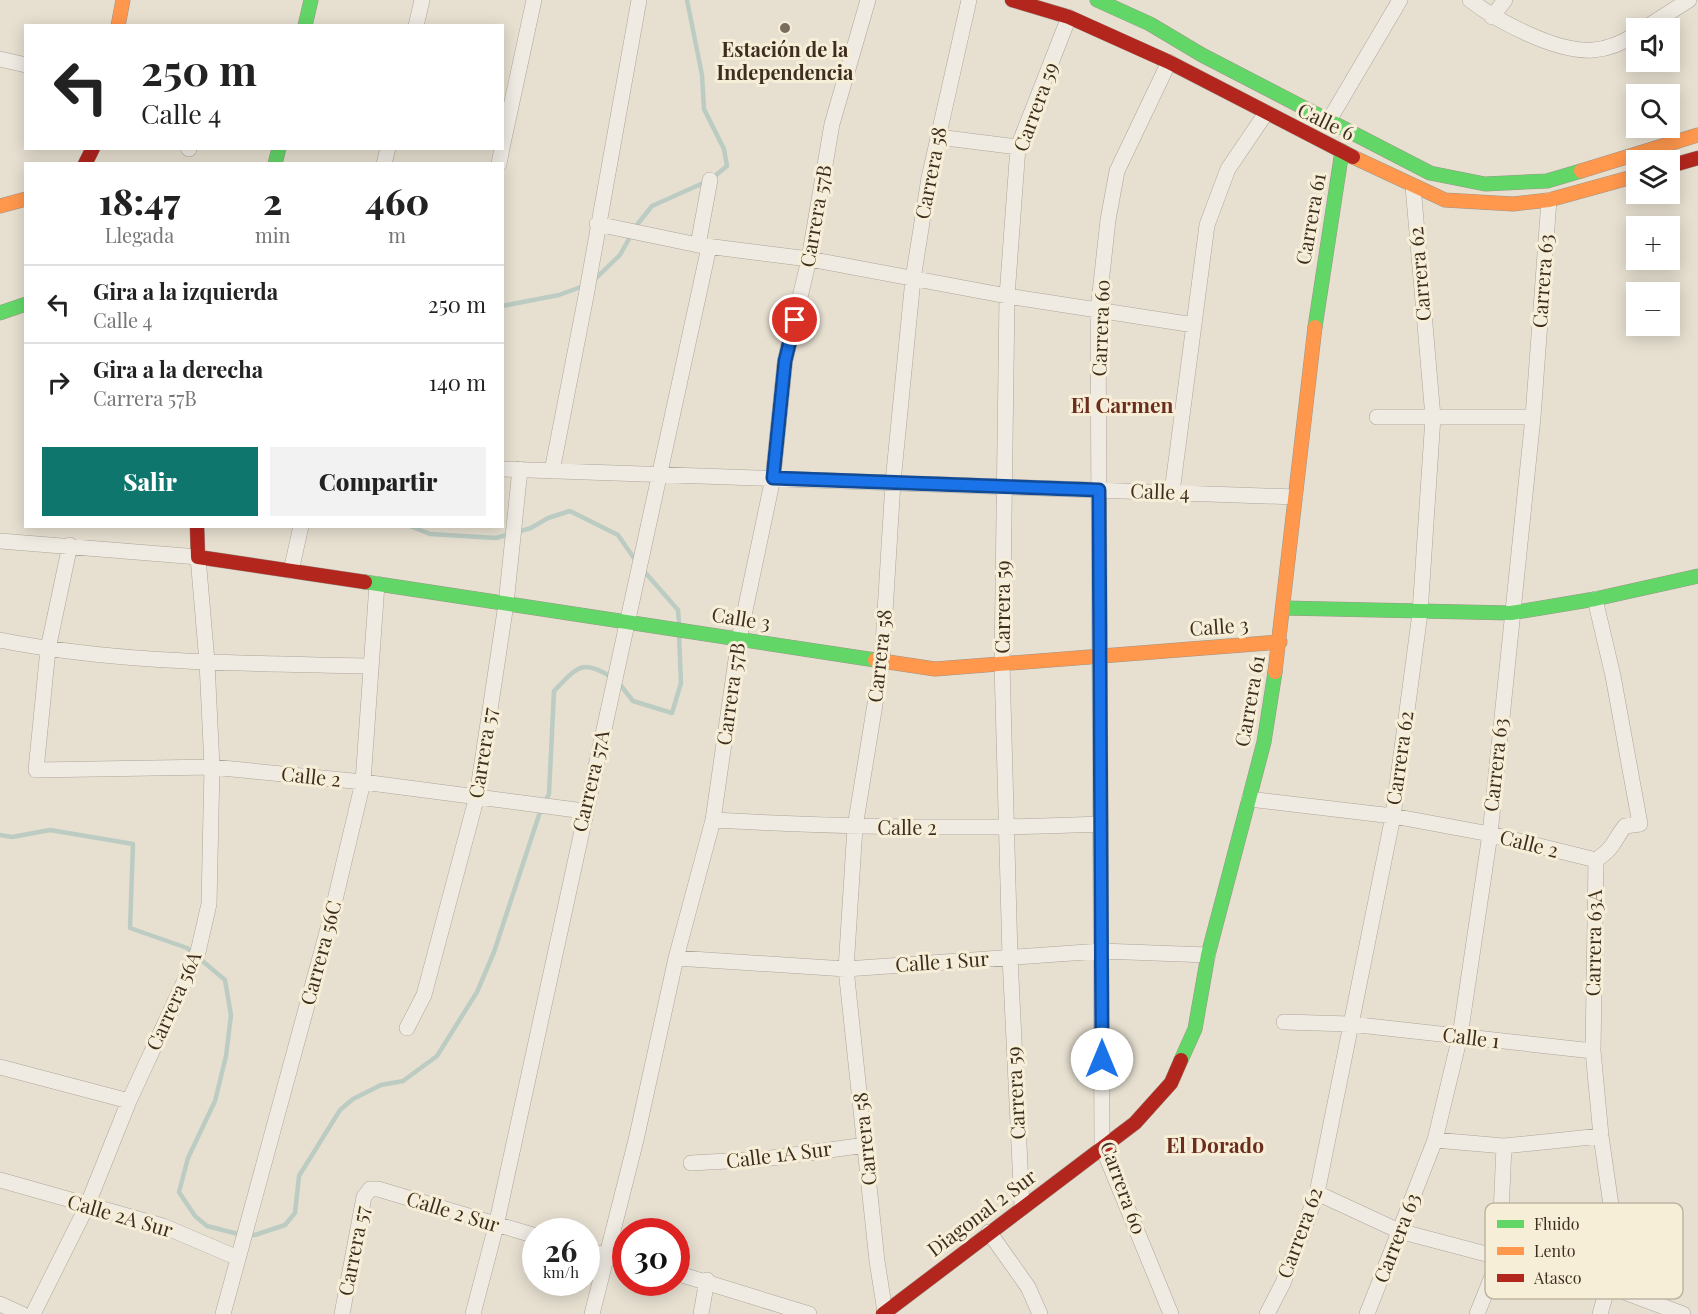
<!DOCTYPE html>
<html lang="es">
<head>
<meta charset="utf-8">
<style>
  body { margin:0; font-family:"Playfair Display",serif; background:#f2f2f2; color:#222; height:100vh; display:flex; flex-direction:column; font-size:22px; white-space:nowrap }
  * { box-sizing:border-box; margin:0 }
  p { font-size:20px; color:#767676 }
  .icon { flex:none; width:33px; height:33px; fill:none; stroke:currentColor; stroke-width:2; stroke-linecap:round; stroke-linejoin:round }
  .map { position:relative; flex:1; overflow:hidden }
  .details { position:absolute; left:24px; top:162px; width:480px; height:366px; display:flex; flex-direction:column; background:#fff; border-radius:0px; box-shadow:0 3px 15px #0003 }
  .details>* { flex:none }
  .top-card { position:absolute; left:24px; top:24px; width:480px; height:126px; border-radius:0px; box-shadow:0 3px 15px #0003; background:#fff; color:#222; overflow:hidden }
  .fabs { position:absolute; left:1626px; top:18px; display:grid; gap:12px }
  .fabs a { display:grid; place-items:center; width:54px; height:54px; border-radius:0px; background:#fff; box-shadow:0 3px 15px #0003; font-size:30px }
  .speed { position:absolute; left:522px; top:1218px; display:flex; gap:12px; font-size:30px; font-weight:700; text-align:center }
  .speed>* { display:grid; place-content:center; width:78px; height:78px; border-radius:50%; background:#fff; box-shadow:0 3px 15px #0003; line-height:1 }
  .speed small { font-size:15px; font-weight:400 }
  .speed .limit { border:9px solid #d22; background:#fff; color:#111 }
  .pin { position:absolute; display:grid; place-items:center; width:51px; height:51px; color:#fff; margin:-26px; border:3px solid #fff; border-radius:50%; box-shadow:0 2px 6px #0007 }
  .me { position:absolute; width:66px; margin:-33px; rotate:0deg; stroke-linejoin:round; filter:drop-shadow(0 0 4px #0008) }
  .turn { display:flex; align-items:center; gap:21px; height:126px; padding:0 18px; font-size:27px }
  .turn .icon { width:78px; height:78px; stroke-width:2.5 }
  .turn b { display:block; font-size:42px; line-height:51px }
  .eta { display:flex; justify-content:space-evenly; align-items:center; height:102px; text-align:center }
  .eta b { font-size:36px; font-weight:800; line-height:42px }
  .cta { display:flex; gap:12px; margin-top:auto; padding:12px 18px }
  .cta a { flex:1; height:69px; border-radius:0px; background:#0f766e; color:#fff; font-size:24px; font-weight:800; line-height:69px; text-align:center }
  .cta a+a { background:#f2f2f2; color:#222 }
  ul { padding:0; list-style:none }
  li { display:flex; align-items:center; gap:18px; height:78px; padding:0 18px; border-top:2px solid #e0e0e0 }
  li div { flex:1 }
  li b { display:block; font-size:22px }
  li em { font-style:normal }
  .map>svg:first-child { display:block }
  .lines { fill:none; stroke-linecap:round; stroke-linejoin:round }
  .stream { stroke:#bcccc2; stroke-width:4.5 }
  .street-casing { stroke:#ada599; stroke-width:16 }
  .fast-casing { stroke:#9c958a; stroke-width:15 }
  .slow-casing { stroke:#9c958a; stroke-width:15 }
  .jam-casing { stroke:#9c958a; stroke-width:15 }
  .street { stroke:#efebe3; stroke-width:15 }
  .fast { stroke:#63d668; stroke-width:14 }
  .slow { stroke:#ff974d; stroke-width:14 }
  .jam { stroke:#b3261e; stroke-width:14 }
  .route-casing { stroke:#114b97; stroke-width:15 }
  .route { stroke:#1a73e8; stroke-width:10 }
  .poi-dot { fill:#786c5e; stroke:#f7eed8; stroke-width:2 }
  .labels { text-anchor:middle; stroke-width:6; stroke-linejoin:round; paint-order:stroke }
  .poi-label { font-size:20px; font-weight:bold; fill:#3d2e20; stroke:#f7eed8 }
  .street-label { font-size:20px; fill:#3d2e20; stroke:#f7eed8 }
  .neighbourhood-label { font-size:21px; font-weight:bold; fill:#6b2e1e; stroke:#f7eed8 }
  .key { fill:#f7eed8; stroke:#bfb4a1; stroke-width:1.5 }
  .key-label { font-size:16px; fill:#3d2e20 }
</style>
</head>
<body>
<div class="map">
<svg width="1698" height="1314" viewBox="0 0 1698 1314">
  <rect width="100%" height="100%" fill="#e7e0d1"/>
  <g class="lines">
    <path class="stream" d="M 593,281 L 620,255 L 636,226 L 652,206 L 710,180 L 727,166 L 724,149 L 704,109 L 702,75 L 687,0
      M 502,306 L 559,295 L 586,285
      M 410,526 L 430,534 L 496,538 L 531,528 L 548,518 L 570,511 L 618,535 L 636,561
      M 643,570 L 678,610 L 679,623
      M 618,682 L 633,701 L 672,713 L 681,683 L 679,635
      M 0,835 L 12,837 L 50,830 L 133,844 L 130,928 L 187,948 L 225,980 L 231,1015 L 226,1056 L 215,1101 L 188,1158 L 179,1192 L 195,1216 L 207,1226 L 242,1235 L 255,1235 L 285,1225 L 295,1213 L 299,1176 L 340,1110 L 353,1099 L 381,1085 L 403,1081 L 437,1056 L 477,992 L 494,952 L 541,809 L 549,794 L 554,691 C 577,668 581,658 611,677"/>
    <g class="street-casing">
      <path id="street" d="M 1470,0 C 1497,21 1557,53 1593,50 C 1608,49 1624,42 1636,34
        M 1492,17 L 1505,0
        M 416,26 L 422,0
        M 1645,28 L 1689,0
        M 0,59 L 26,65
        M 1169,62 L 1117,171 L 1108,220 L 1098,311 L 1102,1146 L 1171,1314
        M 1328,122 L 1400,0
        M 938,137 L 1018,147
        M 188,148 L 189,149
        M 502,148 L 534,0
        M 384,164 L 388,148
        M 499,164 L 502,148
        M 597,224 L 698,245 L 809,259 L 1007,296 L 1194,325
        M 698,245 L 710,180
        M 1377,417 L 1533,417
        M 502,469 L 1295,497
        M 552,471 L 586,296 L 639,0
        M 1172,492 L 1207,225 L 1228,169 L 1266,113
        M 0,541 L 198,557 L 207,662 L 212,767 L 209,904 L 198,952 L 129,1101 L 87,1206 L 33,1314
        M 70,545 L 48,649 L 36,770 L 212,767 L 363,782 L 584,811
        M 291,571 L 301,526
        M 1595,599 L 1613,676 L 1640,824 L 1625,826 C 1611,844 1616,846 1596,860
        M 0,640 C 121,664 247,663 370,666
        M 1249,799 L 1393,816 L 1490,834 L 1596,860
        M 713,820 C 842,827 971,830 1101,824
        M 1596,860 L 1593,1051 L 1601,1136 L 1615,1233 L 1608,1286 L 1600,1314
        M 676,958 L 846,969 L 1101,951 L 1208,955
        M 1284,1022 L 1350,1024 L 1593,1051
        M 407,1028 L 424,995 L 477,796 L 506,604 L 520,469
        M 0,1067 L 129,1101
        M 1435,1140 L 1504,1146 L 1601,1136
        M 691,1163 L 764,1159 L 866,1145
        M 0,1180 L 163,1226 L 238,1258
        M 1317,1193 L 1399,1231 L 1608,1286 L 1683,1314
        M 1022,1207 L 1010,957 L 1002,664 L 1007,296 L 1018,147 L 1069,17
        M 989,1232 L 1028,1287 L 1040,1314
        M 586,1250 L 626,1260
        M 676,1273 L 809,1314
        M 0,1304 L 22,1314
        M 885,1312 L 877,1261 L 846,969 L 855,827 L 882,661 L 893,482 L 913,279 L 929,178 L 969,0
        M 223,1314 L 330,921 L 363,782 L 377,584
        M 342,1314 L 364,1197 L 370,1189 L 378,1189 L 536,1236
        M 473,1314 L 496,1226 L 709,247
        M 592,1314 L 636,1140 L 676,958 L 713,820 L 739,639 L 773,478 L 785,361 L 809,259 L 832,124 L 868,0
        M 701,1314 L 707,1280
        M 1267,1314 L 1283,1283 L 1317,1193 L 1393,816 L 1420,613 L 1433,417 L 1413,186
        M 1367,1314 L 1435,1140 L 1460,1036 L 1490,834 L 1533,417 L 1549,200
        M 1477,1314 L 1499,1259 L 1504,1146"/>
    </g>
    <g class="fast-casing">
      <path id="fast" d="M 1097,0 L 1150,24 L 1202,55 L 1430,173 L 1485,184 L 1547,181 L 1581,171
        M 305,26 L 311,0
        M 275,164 L 279,148
        M 0,313 L 26,304
        M 1315,327 L 1342,151
        M 365,582 L 875,660
        M 1284,608 L 1511,613 L 1595,599 L 1698,576
        M 1181,1060 L 1195,1029 L 1208,955 L 1264,742 L 1275,672"/>
    </g>
    <g class="slow-casing">
      <path id="slow" d="M 118,26 L 123,0
        M 1353,157 L 1445,200 L 1513,204 L 1549,200 L 1636,176
        M 1581,171 L 1698,135
        M 0,206 L 26,199
        M 875,660 L 935,669 L 1280,642
        M 1275,672 L 1315,327"/>
    </g>
    <g class="jam-casing">
      <path id="jam" d="M 1012,0 L 1069,17 L 1169,62 L 1353,157
        M 85,164 L 93,148
        M 1670,166 L 1698,158
        M 197,526 L 198,557 L 365,582
        M 883,1314 L 1135,1123 L 1171,1083 L 1181,1060"/>
    </g>
    <use href="#street" class="street"/>
    <use href="#fast" class="fast"/>
    <use href="#slow" class="slow"/>
    <use href="#jam" class="jam"/>
  </g>
  <g class="lines">
    <g class="route-casing">
      <path id="route" d="M 795,320 L 785,361 L 773,478 L 1099,490 L 1102,1059"/>
    </g>
    <use href="#route" class="route"/>
  </g>
  <circle class="poi-dot" cx="785" cy="28" r="6"/>
  <g class="labels">
    <g class="poi-label">
      <text x="785" y="57">Estación de la<tspan x="785" dy="23">Independencia</tspan></text>
    </g>
    <g class="street-label">
      <text transform="translate(1036 107) rotate(-70)" y="7">Carrera 59</text>
      <text transform="translate(1326 122) rotate(26)" y="7">Calle 6</text>
      <text transform="translate(931 173) rotate(-79)" y="7">Carrera 58</text>
      <text transform="translate(816 216) rotate(-80)" y="7">Carrera 57B</text>
      <text transform="translate(1311 219) rotate(-80)" y="7">Carrera 61</text>
      <text transform="translate(1420 274) rotate(-95)" y="7">Carrera 62</text>
      <text transform="translate(1543 281) rotate(-86)" y="7">Carrera 63</text>
      <text transform="translate(1101 328) rotate(-88)" y="7">Carrera 60</text>
      <text transform="translate(1160 492) rotate(2)" y="7">Calle 4</text>
      <text transform="translate(1003 607) rotate(-90)" y="7">Carrera 59</text>
      <text transform="translate(741 619) rotate(9)" y="7">Calle 3</text>
      <text transform="translate(1219 627) rotate(-4)" y="7">Calle 3</text>
      <text transform="translate(880 656) rotate(-84)" y="7">Carrera 58</text>
      <text transform="translate(731 694) rotate(-82)" y="7">Carrera 57B</text>
      <text transform="translate(1250 701) rotate(-80)" y="7">Carrera 61</text>
      <text transform="translate(483 753) rotate(-81)" y="7">Carrera 57</text>
      <text transform="translate(1400 758) rotate(-82)" y="7">Carrera 62</text>
      <text transform="translate(1496 765) rotate(-84)" y="7">Carrera 63</text>
      <text transform="translate(311 777) rotate(6)" y="7">Calle 2</text>
      <text transform="translate(591 781) rotate(-77)" y="7">Carrera 57A</text>
      <text x="907" y="835">Calle 2</text>
      <text transform="translate(1529 844) rotate(14)" y="7">Calle 2</text>
      <text transform="translate(1594 943) rotate(-89)" y="7">Carrera 63A</text>
      <text transform="translate(321 953) rotate(-75)" y="7">Carrera 56C</text>
      <text transform="translate(942 962) rotate(-4)" y="7">Calle 1 Sur</text>
      <text transform="translate(174 1001) rotate(-66)" y="7">Carrera 56A</text>
      <text transform="translate(1471 1038) rotate(7)" y="7">Calle 1</text>
      <text transform="translate(1016 1093) rotate(-93)" y="7">Carrera 59</text>
      <text transform="translate(865 1139) rotate(-96)" y="7">Carrera 58</text>
      <text transform="translate(779 1155) rotate(-7)" y="7">Calle 1A Sur</text>
      <text transform="translate(1123 1188) rotate(70)" y="7">Carrera 60</text>
      <text transform="translate(453 1212) rotate(17)" y="7">Calle 2 Sur</text>
      <text transform="translate(982 1213) rotate(-37)" y="7">Diagonal 2 Sur</text>
      <text transform="translate(120 1216) rotate(16)" y="7">Calle 2A Sur</text>
      <text transform="translate(1300 1233) rotate(-70)" y="7">Carrera 62</text>
      <text transform="translate(1397 1238) rotate(-69)" y="7">Carrera 63</text>
      <text transform="translate(354 1251) rotate(-79)" y="7">Carrera 57</text>
    </g>
    <g class="neighbourhood-label">
      <text x="1122" y="413">El Carmen</text>
      <text x="1215" y="1153">El Dorado</text>
    </g>
  </g>
  <rect x="1485" y="1203" width="198" height="96" rx="9" class="key"/>
  <rect x="1497" y="1220" width="27" height="8" fill="#63d668"/>
  <rect x="1497" y="1247" width="27" height="8" fill="#ff974d"/>
  <rect x="1497" y="1274" width="27" height="8" fill="#b3261e"/>
  <g class="key-label">
    <text x="1534" y="1230">Fluido</text>
    <text x="1534" y="1257">Lento</text>
    <text x="1534" y="1284">Atasco</text>
  </g>
</svg>
<div class="fabs">
<a><svg class="icon" aria-label="sound" viewBox="0 0 24 24"><path d="M4 9h4l5-4v14l-5-4H4zM17 9q2 3 0 6"/></svg></a>
<a><svg class="icon" aria-label="search" viewBox="0 0 24 24"><circle cx="10" cy="10" r="6"/><path d="M15 15l6 6"/></svg></a>
<a><svg class="icon" aria-label="layers" viewBox="0 0 24 24"><path d="M12 4l9 5-9 5-9-5zM3 14l9 5 9-5"/></svg></a>
<a>+</a>
<a>−</a>
</div>
<div class="speed"><div>26<small>km/h</small></div><div class="limit">30</div></div>
<div class="pin" style="left:795px;top:320px;background:#d93025"><svg class="icon" aria-label="arrive" viewBox="0 0 24 24"><path d="M6 21V4h12l-3 4 3 4H6"/></svg></div>
<svg class="me" style="left:1102px;top:1059px" viewBox="-20 -20 40 40"><circle r="19" fill="#fff"/><path d="M0-13L10 11 0 6-10 11z" fill="#1a73e8"/></svg>
<div class="top-card">
<div class="turn"><svg class="icon" aria-label="left" viewBox="0 0 24 24"><path d="M17 20v-9H6M10 6l-5 5 5 5"/></svg><div><b>250 m</b>Calle 4</div></div>
</div>
<section class="details">
<div class="eta">
<div><b>18:47</b><p>Llegada</p></div>
<div><b>2</b><p>min</p></div>
<div><b>460</b><p>m</p></div>
</div>
<ul>
<li><svg class="icon" aria-label="left" viewBox="0 0 24 24"><path d="M17 20v-9H6M10 6l-5 5 5 5"/></svg><div><b>Gira a la izquierda</b><p>Calle 4</p></div><em>250 m</em></li>
<li><svg class="icon" aria-label="right" viewBox="0 0 24 24"><path d="M7 20v-9h11M14 6l5 5-5 5"/></svg><div><b>Gira a la derecha</b><p>Carrera 57B</p></div><em>140 m</em></li>
</ul>
<div class="cta"><a>Salir</a><a>Compartir</a></div>
</section>
</div>
</body>
</html>
